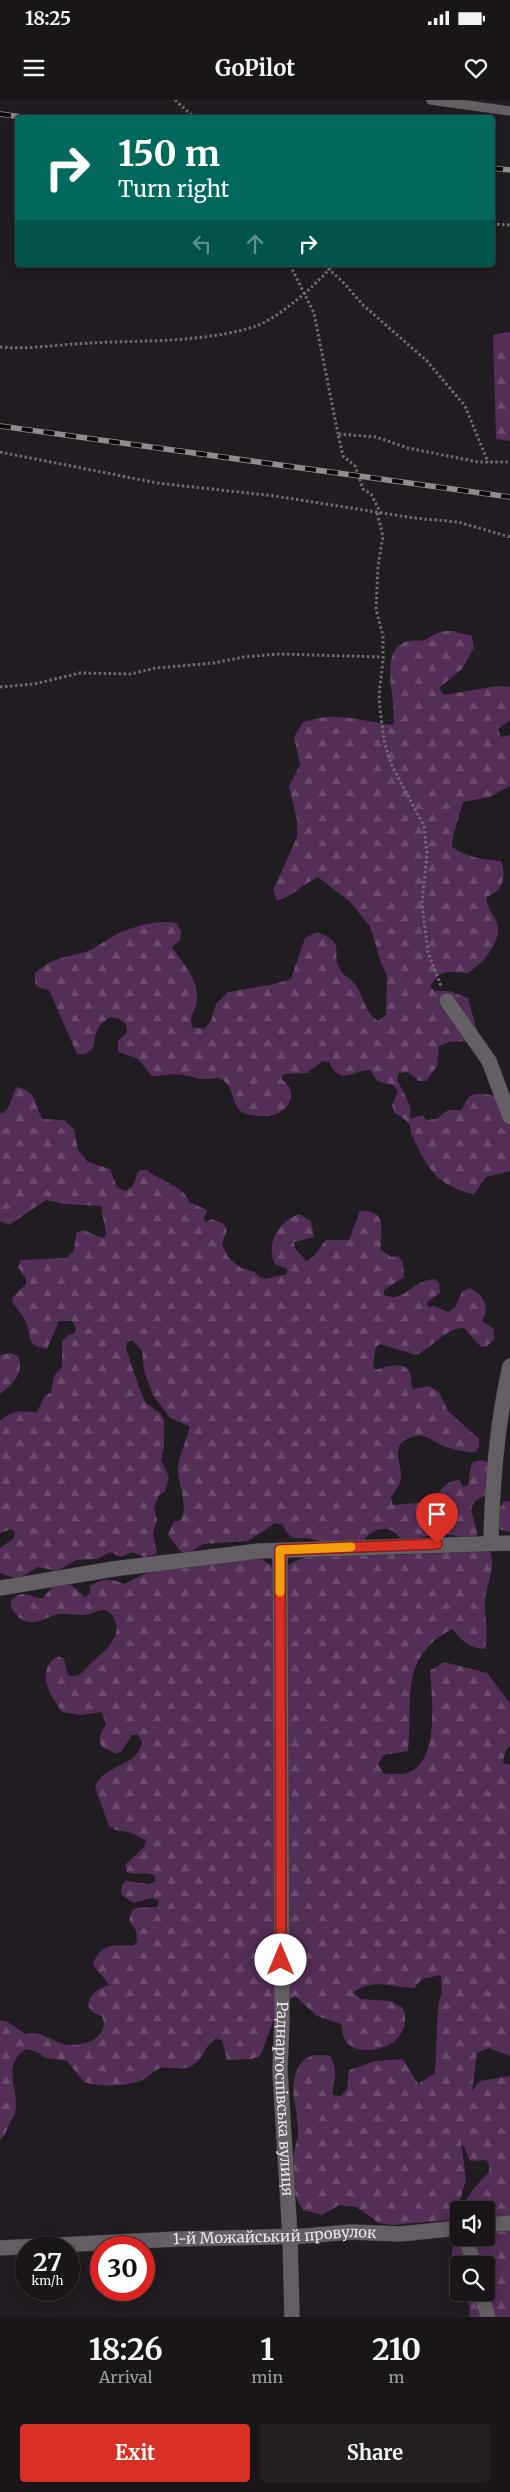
<!DOCTYPE html>
<html lang="en">
<head>
<meta charset="utf-8">
<style>
  body { margin:0; font-family:Merriweather,serif; background:#221e22; color:#f1f3f6; height:100vh; display:flex; flex-direction:column; font-size:19px; white-space:nowrap }
  * { box-sizing:border-box; margin:0 }
  p { font-size:16px; color:#9f9fa2 }
  .icon { flex:none; width:28px; height:28px; fill:none; stroke:currentColor; stroke-width:2; stroke-linecap:round; stroke-linejoin:round }
  .map { position:relative; height:2217px; overflow:hidden }
  .sheet { display:flex; flex-direction:column; background:#191519; flex:1 }
  .sheet>* { flex:none }
  .top-card { position:absolute; left:15px; top:15px; width:480px; height:152px; border-radius:5px; box-shadow:0 2px 12px #0003,0 0 0 1px #373438; background:#00695c; color:#fff; overflow:hidden }
  .controls { position:absolute; left:450px; top:2101px; display:grid; gap:10px }
  .controls a { display:grid; place-items:center; width:45px; height:45px; border-radius:5px; background:#191519; box-shadow:0 2px 12px #0003,0 0 0 1px #373438; font-size:25px }
  .speed { position:absolute; left:15px; top:2136px; display:flex; gap:10px; font-size:25px; font-weight:700; text-align:center }
  .speed>* { display:grid; place-content:center; width:65px; height:65px; border-radius:50%; background:#191519; box-shadow:0 2px 12px #0003,0 0 0 1px #373438; line-height:1 }
  .speed small { font-size:12px; font-weight:400 }
  .speed .limit { border:8px solid #d22; background:#fff; color:#111 }
  .pin { position:absolute; display:grid; place-items:center; width:42px; height:42px; color:#fff; margin:-51px -21px; border-radius:50% 50% 50% 0; rotate:-45deg; box-shadow:0 0 5px #0007 }
  .pin .icon { rotate:45deg }
  .me { position:absolute; width:55px; margin:-28px; rotate:0deg; stroke-linejoin:round; filter:drop-shadow(0 0 4px #0008) }
  .turn { display:flex; align-items:center; gap:18px; height:105px; padding:0 20px; font-size:22px }
  .turn .icon { width:65px; height:65px; stroke-width:2.5 }
  .turn b { display:block; font-size:35px; line-height:42px }
  .lanes { display:flex; align-items:center; height:48px; padding:0 20px; background:#0003; justify-content:center; gap:25px; direction:ltr }
  .lanes .off { opacity:.35 }
  .eta { display:flex; justify-content:space-evenly; align-items:center; height:85px; text-align:center }
  .eta b { font-size:30px; font-weight:700; line-height:35px }
  .primary-button { display:flex; gap:10px; margin-top:auto; padding:10px 20px }
  .primary-button a { flex:1; height:58px; border-radius:5px; background:#d93025; color:#fff; font-size:20px; font-weight:700; line-height:58px; text-align:center }
  .primary-button a+a { background:#221e22; color:#f1f3f6 }
  .status { display:flex; justify-content:space-between; align-items:center; height:35px; padding:0 25px; background:#191519; direction:ltr }
  .status svg { height:14px; fill:currentColor }
  header { display:flex; justify-content:space-between; align-items:center; height:65px; padding:0 20px; background:#191519; font-size:22px; font-weight:700 }
  .map>svg:first-child { display:block }
  .forest { fill:url(#forest-firs) }
  .lines { fill:none; stroke-linecap:round; stroke-linejoin:round }
  .service-casing { stroke:#3b383c; stroke-width:10 }
  .minor-casing { stroke:#3b383c; stroke-width:16 }
  .path { stroke:#6e6a6e; stroke-width:3; stroke-dasharray:2.5 2.5; stroke-linecap:butt }
  .service { stroke:#655f65; stroke-width:9 }
  .minor { stroke:#655f65; stroke-width:15 }
  .rail-casing { stroke:#8f8b8f; stroke-width:5.5 }
  .rail { stroke:#090709; stroke-width:4; stroke-dasharray:11; stroke-linecap:butt }
  .route-casing { stroke:#8d1f18; stroke-width:12 }
  .route { stroke:#d93025; stroke-width:9 }
  .slow { stroke:#f59e0b; stroke-width:9 }
  .labels { text-anchor:middle; stroke-width:5; stroke-linejoin:round; paint-order:stroke }
  .street-label { font-size:15px; fill:#eae7ea; stroke:#090709 }
</style>
</head>
<body>
<div class="status"><b>18:25</b><svg viewBox="0 0 49 12"><path d="M0 12V9h3v3zM5 12V6h3v6zM10 12V3h3v9zM15 12V0h3v12zM26 1h20v11H26zM47 4h2v5h-2z"/></svg></div>
<header><svg class="icon" aria-label="menu" viewBox="0 0 24 24"><path d="M4 6h16M4 12h16M4 18h16"/></svg>GoPilot<svg class="icon" aria-label="heart" viewBox="0 0 24 24"><path d="M12 20l-8-8c-3-5 5-10 8-4 3-6 11-1 8 4z"/></svg></header>
<div class="map">
<svg width="510" height="2217" viewBox="0 0 510 2217">
  <defs>
    <pattern id="forest-firs" width="22" height="20" patternUnits="userSpaceOnUse" patternTransform="scale(1.25)"><rect width="22" height="20" fill="#532e56"/><path d="M5 1l3.5 6h-7zM16 11l3.5 6h-7z" fill="#6c4c6e"/></pattern>
  </defs>
  <rect width="100%" height="100%" fill="#211c21"/>
  <path class="forest" d="M 510,232 L 510,341 L 496,339 L 493,235 Z
    M 453,531 L 472,536 L 474,548 L 462,569 L 439,588 L 444,595 L 497,586 L 510,587 L 510,620 L 498,629 L 501,637 L 510,635 L 510,686 L 490,697 L 463,702 L 453,736 L 452,747 C 467,757 483,760 501,761 C 507,777 503,790 487,797 C 486,808 493,813 497,823 C 503,841 482,864 468,873 C 449,872 441,867 430,887 L 435,891 L 449,891 L 468,898 L 477,931 L 468,941 L 450,942 L 439,946 L 437,966 L 426,981 L 419,981 L 408,972 L 399,973 L 397,978 C 402,994 413,1001 410,1019 L 423,1015 L 426,1020 L 436,1019 L 448,1010 L 461,1010 C 465,1006 464,1003 467,999 C 476,988 497,997 507,1001 L 510,1006 L 510,1071 L 486,1077 L 474,1094 C 438,1087 426,1067 412,1035 C 410,1031 411,1027 409,1024 C 407,1020 397,1015 394,1012 L 392,1005 L 398,991 L 393,985 L 377,981 L 370,970 C 359,970 352,976 342,976 L 334,971 L 329,962 L 323,961 L 307,973 L 284,974 L 281,979 C 297,988 293,1008 276,1014 C 268,1017 258,1016 250,1015 C 229,1011 237,991 224,981 C 218,976 215,979 209,979 C 201,980 191,976 183,975 C 172,973 163,976 152,976 L 137,958 L 118,952 L 118,941 L 127,932 L 126,924 L 119,919 L 111,917 C 96,925 96,933 93,948 L 85,954 L 77,954 L 49,890 L 37,887 L 35,881 L 35,873 C 56,855 65,859 88,851 C 98,847 104,841 112,837 C 129,827 157,819 176,823 L 181,831 L 180,840 L 172,847 C 183,864 202,883 196,905 C 194,914 189,917 192,927 L 204,929 L 211,921 L 216,904 L 228,892 L 275,884 L 291,879 L 305,838 L 317,832 C 350,845 328,851 341,871 C 344,876 350,878 353,882 C 366,896 361,909 378,921 L 386,915 L 387,875 L 381,863 L 370,826 L 349,801 L 318,777 C 303,784 293,796 277,801 L 273,790 L 297,737 L 297,720 L 289,687 L 300,664 L 294,637 L 303,622 C 341,611 357,621 393,625 C 398,604 379,559 401,544 C 409,538 416,542 424,540 C 429,539 433,534 438,533 C 442,531 448,531 453,531 Z
    M 16,987 C 40,991 33,1007 43,1019 L 64,1020 L 74,1029 L 78,1050 L 88,1062 L 110,1069 L 117,1087 L 125,1091 C 134,1087 135,1082 137,1073 L 141,1070 L 147,1070 C 158,1080 186,1087 189,1102 L 207,1110 L 204,1119 L 206,1122 L 212,1119 L 224,1124 L 227,1130 L 222,1144 L 228,1157 L 241,1168 L 255,1172 L 259,1177 L 265,1179 L 287,1174 L 287,1169 L 275,1164 C 265,1145 279,1121 299,1114 L 311,1121 L 314,1137 L 294,1142 L 295,1148 L 306,1161 L 313,1157 L 326,1140 L 349,1140 L 360,1111 C 389,1109 380,1132 381,1150 L 391,1157 L 398,1156 L 403,1163 L 404,1177 L 384,1190 L 384,1195 C 404,1204 410,1181 434,1179 L 439,1183 L 440,1193 L 427,1202 L 428,1207 L 434,1206 L 448,1212 L 455,1207 L 462,1192 L 469,1188 C 483,1194 491,1207 482,1221 L 494,1229 L 494,1240 L 487,1246 L 481,1247 L 464,1228 C 445,1228 433,1247 416,1255 L 380,1244 L 376,1247 L 373,1264 L 375,1270 C 387,1266 408,1259 411,1277 C 412,1282 411,1285 413,1289 L 429,1286 L 439,1292 L 448,1311 L 479,1339 L 479,1346 L 476,1352 C 466,1353 455,1349 446,1347 C 431,1342 426,1330 407,1339 C 390,1347 402,1363 401,1377 C 401,1384 395,1391 391,1397 L 393,1405 L 429,1402 C 439,1394 446,1379 460,1380 L 462,1386 L 467,1386 C 471,1378 468,1370 473,1362 L 482,1360 L 491,1364 L 488,1395 C 460,1404 476,1416 477,1435 L 474,1438 C 463,1439 456,1435 446,1434 C 431,1433 416,1440 401,1440 C 392,1423 374,1427 364,1440 C 345,1443 328,1443 310,1439 C 305,1437 299,1439 294,1438 C 288,1436 285,1429 282,1424 L 275,1423 L 248,1441 L 203,1444 L 187,1454 L 180,1451 L 168,1435 L 174,1421 L 180,1421 C 190,1405 177,1384 178,1367 C 179,1355 190,1333 189,1326 L 170,1318 L 153,1295 L 144,1271 L 142,1251 L 132,1240 L 127,1242 L 126,1249 L 141,1293 L 146,1303 L 160,1313 L 164,1320 L 164,1347 L 161,1360 L 169,1377 L 165,1392 L 159,1395 L 154,1408 L 157,1420 L 153,1433 L 157,1454 L 145,1457 L 132,1452 L 121,1457 L 110,1452 L 98,1459 L 76,1460 L 57,1471 L 38,1467 L 18,1479 L 0,1473 L 0,1448 L 14,1438 L 15,1432 L 11,1429 L 0,1433 L 0,1321 C 15,1308 19,1312 37,1312 L 44,1297 L 51,1292 L 54,1276 L 62,1267 L 62,1241 L 67,1236 L 75,1233 L 76,1228 L 72,1221 L 59,1221 L 47,1249 C 24,1245 33,1237 26,1223 C 23,1215 17,1209 12,1202 L 13,1197 L 26,1184 L 26,1179 L 18,1167 L 21,1160 L 65,1158 C 76,1153 75,1144 76,1133 L 83,1130 L 103,1138 L 106,1134 L 101,1106 L 65,1104 L 46,1100 L 9,1125 L 0,1121 L 0,1012 L 2,1014 L 8,1009 Z
    M 11,1253 L 18,1256 C 25,1273 13,1284 0,1294 L 0,1255 Z
    M 510,1401 L 510,1432 L 501,1430 L 498,1426 L 499,1407 L 502,1406 L 503,1402 Z
    M 489,1449 C 497,1464 487,1483 485,1499 C 484,1516 489,1532 485,1549 C 469,1548 462,1541 452,1529 C 397,1558 414,1601 408,1651 L 384,1655 L 378,1664 L 384,1674 C 391,1673 400,1675 407,1673 C 440,1663 432,1597 430,1571 L 444,1562 L 487,1573 L 510,1603 L 510,1645 L 505,1652 L 503,1663 L 510,1665 L 510,1956 L 489,1948 L 477,1953 L 472,1991 L 480,1981 L 510,1976 L 510,2217 L 469,2217 L 470,2207 L 462,2193 L 486,2192 L 486,2165 L 459,2165 L 459,2188 L 449,2166 L 454,2142 L 458,2137 L 459,2113 L 459,2138 L 486,2138 L 486,2110 L 460,2110 L 474,2088 L 489,2072 L 489,2065 L 486,2060 L 470,2061 L 461,2040 L 466,2080 L 459,2103 L 450,2120 L 392,2125 L 379,2123 L 356,2107 L 339,2105 L 322,2115 L 303,2110 C 292,2096 292,2077 293,2059 C 293,2050 298,2042 298,2033 C 299,2010 287,1990 298,1968 C 306,1954 315,1954 330,1956 C 340,1975 332,1978 333,1995 L 341,1996 L 347,1989 L 349,1970 L 375,1961 L 403,1959 L 418,1984 L 435,1973 L 438,1907 L 442,1890 L 441,1875 L 422,1879 L 414,1888 C 392,1888 372,1877 353,1893 L 361,1899 L 390,1901 L 403,1908 C 417,1947 358,1962 345,1940 C 343,1936 342,1929 341,1924 L 317,1916 L 295,1896 C 274,1907 269,1935 260,1956 L 252,1959 L 227,1960 L 222,1940 L 215,1939 C 204,1947 203,1959 193,1965 C 183,1972 171,1966 160,1968 C 154,1970 150,1976 144,1979 C 130,1987 99,1987 84,1982 L 67,1961 L 46,1958 L 37,1952 L 26,1949 C 3,1964 16,1984 16,2006 C 16,2013 11,2021 8,2027 C 6,2032 4,2037 0,2040 L 0,1920 L 8,1922 L 25,1934 C 45,1930 52,1944 69,1945 C 86,1946 110,1937 102,1916 C 77,1910 91,1889 109,1885 C 103,1875 98,1875 93,1863 C 102,1844 113,1844 133,1846 L 137,1841 L 136,1831 L 129,1820 L 132,1811 L 136,1808 L 157,1807 L 159,1801 L 152,1798 L 133,1803 L 121,1794 L 122,1785 L 126,1781 L 149,1784 L 155,1781 L 155,1776 C 147,1771 137,1776 127,1772 L 125,1765 L 144,1747 L 146,1741 L 132,1733 L 116,1730 L 109,1726 L 95,1687 C 103,1664 137,1668 142,1642 L 138,1635 L 132,1635 L 121,1652 L 115,1653 L 102,1647 C 97,1637 101,1633 106,1624 L 102,1612 L 80,1615 L 62,1612 C 50,1595 34,1571 58,1556 L 64,1559 L 68,1575 C 79,1579 83,1571 90,1564 C 103,1552 128,1535 111,1514 C 104,1505 94,1514 86,1515 C 76,1516 65,1512 55,1515 C 45,1518 36,1525 25,1521 C 20,1520 15,1513 11,1508 L 11,1500 C 27,1487 29,1499 43,1498 L 53,1486 L 69,1483 L 85,1497 L 90,1493 L 90,1486 C 102,1478 111,1478 124,1484 L 153,1470 L 260,1458 L 272,1466 L 283,1468 L 297,1460 L 314,1455 L 381,1452 L 405,1455 L 421,1450 Z"/>
  <g class="lines">
    <g class="service-casing">
      <path id="service" d="M 431,0 L 510,11"/>
    </g>
    <g class="minor-casing">
      <g id="minor">
        <path d="M 447,901 L 489,961 L 510,1017"/>
        <path d="M 491,1443 C 492,1384 497,1323 510,1266"/>
        <path id="s1" d="M 280,1450 L 282,1920 L 280,1970 L 290,2137 L 292,2217"/>
        <path d="M 0,1488 L 113,1469 L 259,1451 L 510,1443"/>
        <path d="M 486,2125 L 510,2123"/>
        <path d="M 466,2138 L 474,2165"/>
        <path id="s2" d="M 0,2148 L 177,2139 L 304,2136 L 351,2132 L 400,2134 L 459,2128"/>
        <path d="M 481,2192 L 488,2217"/>
      </g>
    </g>
    <path class="path" d="M 175,0 L 195,18
      M 492,124 L 510,125
      M 290,165 L 314,213 L 338,334
      M 324,165 L 342,181 L 363,205 L 427,261 L 465,306 L 488,362
      M 0,247 C 31,250 60,244 91,243 C 145,240 200,243 253,227 C 277,220 317,184 333,165
      M 0,352 L 157,383 L 275,396 L 414,418 L 458,422 L 510,437
      M 377,413 L 383,436 L 378,466 L 376,509 L 383,536 L 383,561 L 379,595 L 380,609 L 384,641 L 391,664 L 424,726 L 427,753 L 422,804 L 428,852 L 441,886
      M 381,414 L 371,394 L 363,389 L 355,366 L 343,356 L 338,334 L 376,337 L 408,348 L 478,362 L 510,362
      M 0,587 L 34,584 L 80,573 L 130,574 L 156,568 L 214,563 L 244,557 L 279,554 L 382,557"/>
    <use href="#service" class="service"/>
    <use href="#minor" class="minor"/>
    <g class="rail-casing">
      <path id="rail" d="M 0,14 L 30,18
        M 492,68 L 510,70
        M 0,326 L 510,397"/>
    </g>
    <use href="#rail" class="rail"/>
  </g>
  <g class="lines">
    <g class="route-casing">
      <path id="route" d="M 281,1860 L 280,1450 L 437,1444"/>
    </g>
    <use href="#route" class="route"/>
    <path class="slow" d="M 280,1492 L 280,1450 L 351,1447"/>
  </g>
  <g class="labels">
    <g class="street-label">
      <text dy="5" stroke="none"><textPath href="#s1" startOffset="549">Раднаргоспівська вулиця</textPath></text>
      <text dy="5" stroke="none"><textPath href="#s2" startOffset="275">1-й Можайський провулок</textPath></text>
    </g>
  </g>
</svg>
<div class="controls">
<a><svg class="icon" aria-label="sound" viewBox="0 0 24 24"><path d="M4 9h4l5-4v14l-5-4H4zM17 9q2 3 0 6"/></svg></a>
<a><svg class="icon" aria-label="search" viewBox="0 0 24 24"><circle cx="10" cy="10" r="6"/><path d="M15 15l6 6"/></svg></a>
</div>
<div class="speed"><div>27<small>km/h</small></div><div class="limit">30</div></div>
<div class="pin" style="left:437px;top:1444px;background:#d93025"><svg class="icon" aria-label="arrive" viewBox="0 0 24 24"><path d="M6 21V4h12l-3 4 3 4H6"/></svg></div>
<svg class="me" style="left:281px;top:1860px" viewBox="-20 -20 40 40"><circle r="19" fill="#fff"/><path d="M0-13L10 11 0 6-10 11z" fill="#d93025"/></svg>
<div class="top-card">
<div class="turn"><svg class="icon" aria-label="right" viewBox="0 0 24 24"><path d="M7 20v-9h11M14 6l5 5-5 5"/></svg><div><b>150 m</b>Turn right</div></div>
<div class="lanes"><svg class="icon off" aria-label="left" viewBox="0 0 24 24"><path d="M17 20v-9H6M10 6l-5 5 5 5"/></svg><svg class="icon off" aria-label="ahead" viewBox="0 0 24 24"><path d="M12 20V5M6 11l6-6 6 6"/></svg><svg class="icon" aria-label="right" viewBox="0 0 24 24"><path d="M7 20v-9h11M14 6l5 5-5 5"/></svg></div>
</div>
</div>
<section class="sheet">
<div class="eta">
<div><b>18:26</b><p>Arrival</p></div>
<div><b>1</b><p>min</p></div>
<div><b>210</b><p>m</p></div>
</div>
<div class="primary-button"><a>Exit</a><a>Share</a></div>
</section>
</body>
</html>
